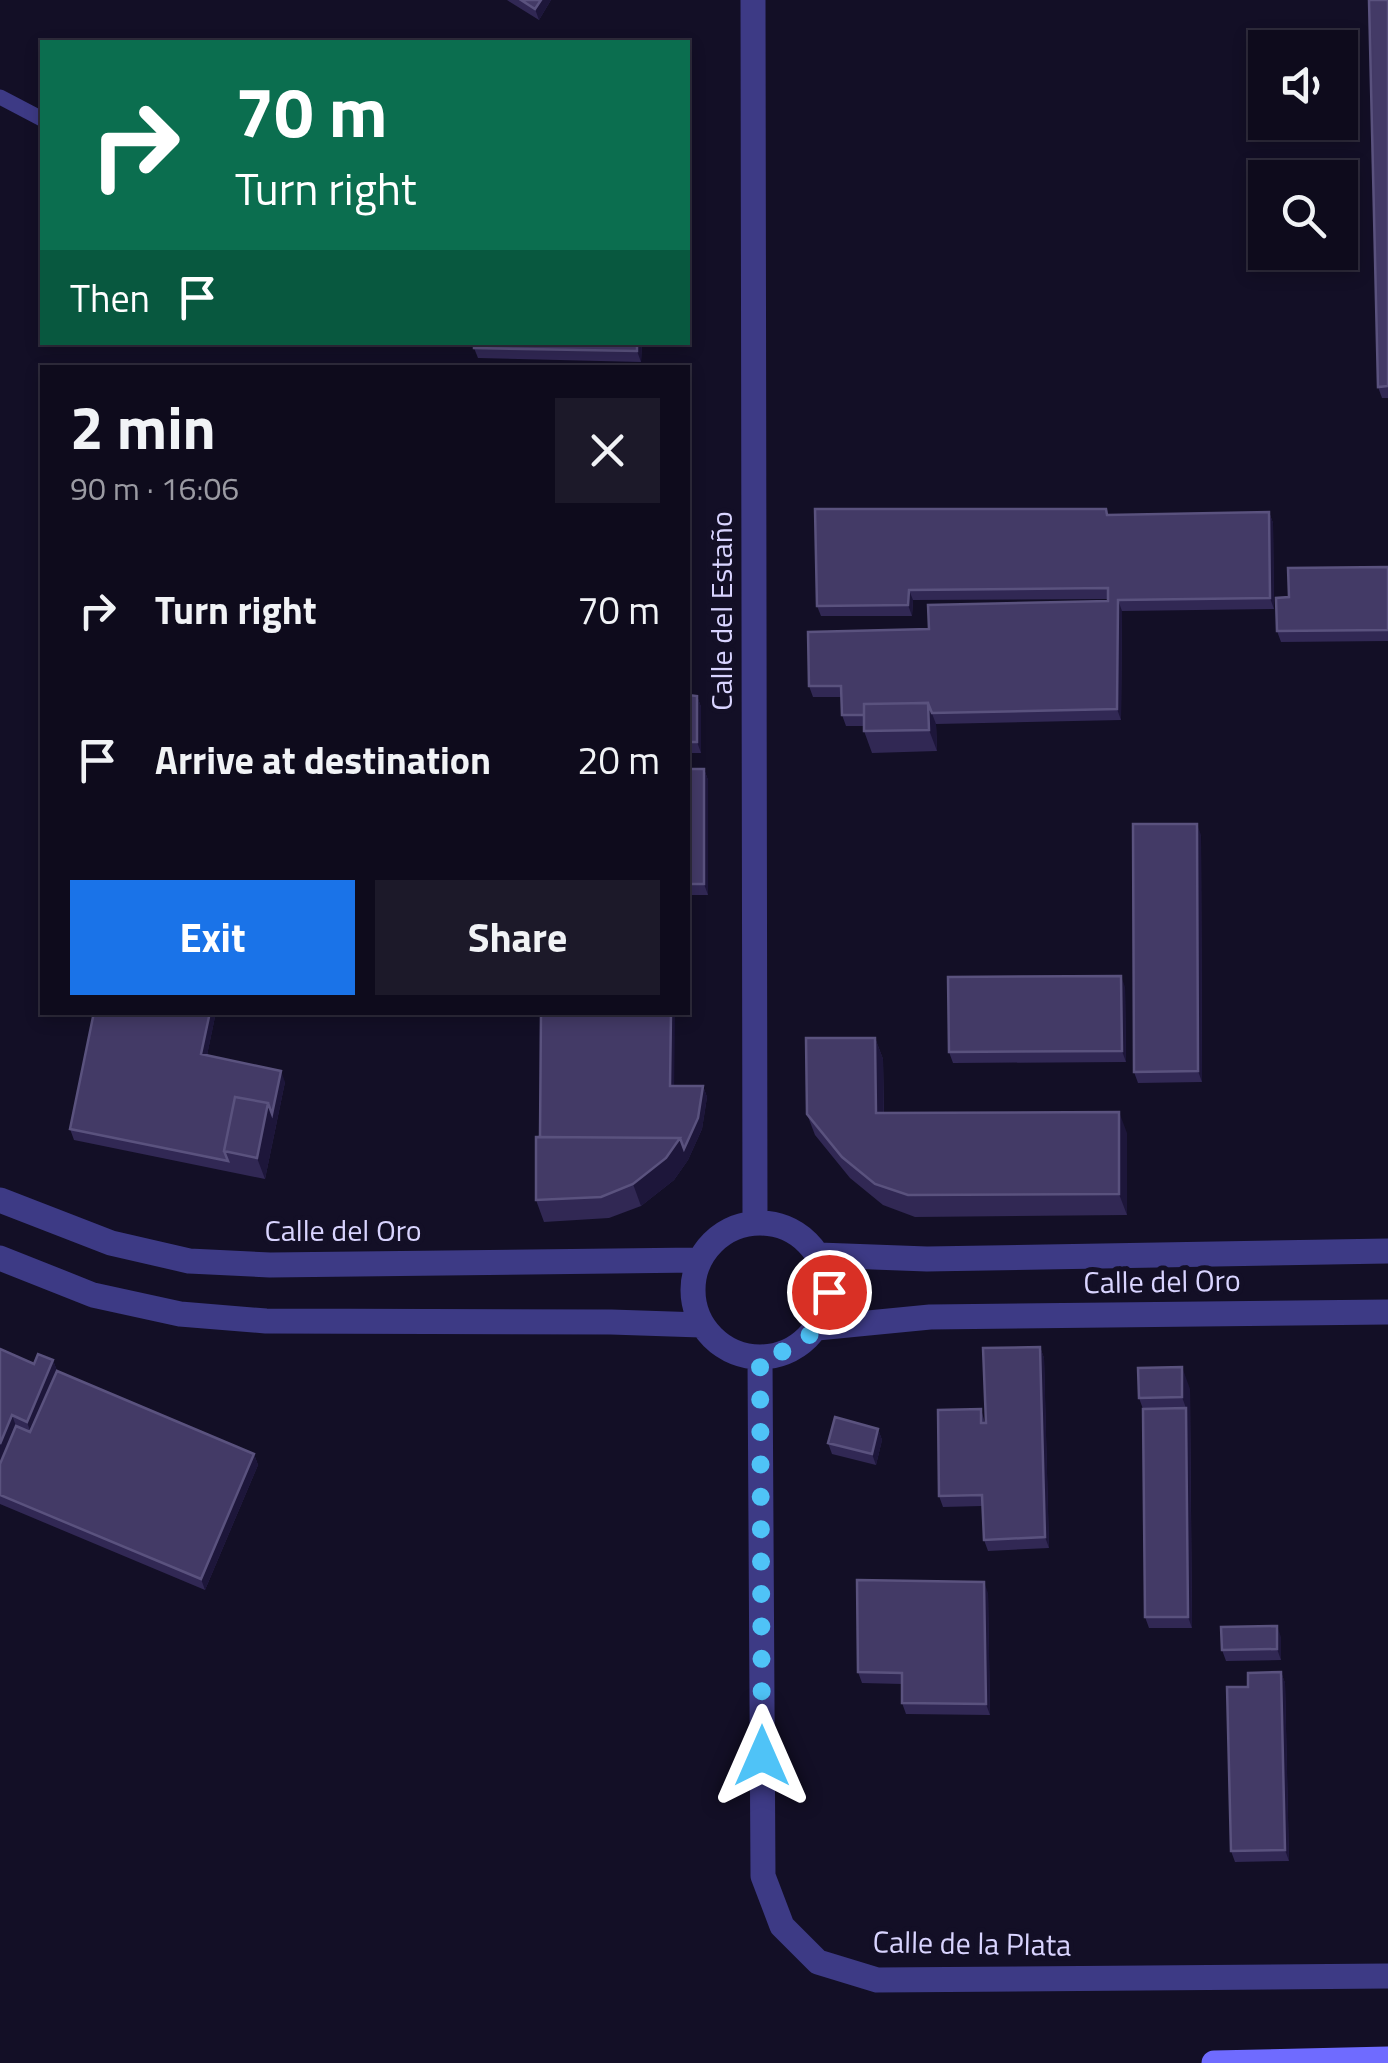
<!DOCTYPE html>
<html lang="en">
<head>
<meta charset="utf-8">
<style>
  body { margin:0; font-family:"Titillium Web",sans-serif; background:#1c1929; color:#f1f3f6; height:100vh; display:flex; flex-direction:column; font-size:38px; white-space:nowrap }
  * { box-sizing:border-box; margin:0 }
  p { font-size:32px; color:#9b9ba3 }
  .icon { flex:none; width:55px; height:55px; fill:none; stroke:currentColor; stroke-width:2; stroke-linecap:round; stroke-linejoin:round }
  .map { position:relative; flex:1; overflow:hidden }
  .sheet { position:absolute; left:40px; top:365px; width:650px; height:650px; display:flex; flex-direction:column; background:#0e0b1c; border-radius:0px; box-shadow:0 5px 15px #0003,0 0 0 2px #2e2b3b }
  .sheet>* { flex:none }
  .hud { position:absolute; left:40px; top:40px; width:650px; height:305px; border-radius:0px; box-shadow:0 5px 15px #0003,0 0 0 2px #2e2b3b; background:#0b6e4f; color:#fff; overflow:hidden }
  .controls { position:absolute; left:1248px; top:30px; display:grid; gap:20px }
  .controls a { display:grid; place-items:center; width:110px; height:110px; border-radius:0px; background:#0e0b1c; box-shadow:0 5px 15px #0003,0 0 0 2px #2e2b3b; font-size:50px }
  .pin { position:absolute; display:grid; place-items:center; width:85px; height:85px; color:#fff; margin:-42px; border:5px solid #fff; border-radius:50%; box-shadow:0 2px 10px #0007 }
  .me { position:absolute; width:110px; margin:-55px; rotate:0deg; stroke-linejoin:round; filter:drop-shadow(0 0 8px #0008) }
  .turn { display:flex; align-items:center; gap:35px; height:210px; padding:0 30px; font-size:45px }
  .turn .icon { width:130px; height:130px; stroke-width:2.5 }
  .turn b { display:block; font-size:70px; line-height:85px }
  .then { display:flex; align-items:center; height:95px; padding:0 30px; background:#0003; gap:20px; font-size:38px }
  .round { display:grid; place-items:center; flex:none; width:105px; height:105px; border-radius:0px; background:#1c1929 }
  .head { display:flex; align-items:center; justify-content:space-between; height:170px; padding:0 30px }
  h1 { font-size:60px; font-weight:700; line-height:75px }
  .action { display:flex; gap:20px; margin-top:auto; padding:20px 30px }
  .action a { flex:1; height:115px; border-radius:0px; background:#1a73e8; color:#fff; font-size:40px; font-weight:700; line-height:115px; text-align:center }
  .action a+a { background:#1c1929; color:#f1f3f6 }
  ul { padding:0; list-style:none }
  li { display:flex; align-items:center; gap:30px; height:150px; padding:0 30px }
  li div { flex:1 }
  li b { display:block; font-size:38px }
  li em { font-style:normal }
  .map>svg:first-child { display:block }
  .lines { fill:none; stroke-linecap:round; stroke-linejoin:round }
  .lane { stroke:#3d3a85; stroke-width:15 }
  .street { stroke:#3d3a85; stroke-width:25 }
  .secondary { stroke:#6f6bff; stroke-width:25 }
  .wall { fill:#312854 }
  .shaded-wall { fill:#1d163a }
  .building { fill:#433a66; stroke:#5a527e; stroke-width:2.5 }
  .route { stroke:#4fc3f7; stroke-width:18; stroke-dasharray:0 32.4 }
  .labels { text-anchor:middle; stroke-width:10; stroke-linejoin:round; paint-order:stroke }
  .street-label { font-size:30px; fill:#d9d4ff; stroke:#130f26 }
</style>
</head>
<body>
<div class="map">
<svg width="1388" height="2063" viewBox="0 0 1388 2063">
  <rect width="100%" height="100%" fill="#130f26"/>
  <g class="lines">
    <path class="lane" d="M 0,97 L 42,119"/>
    <path class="street" d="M 753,0 L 755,1221
      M 0,1200 L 111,1243 L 189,1261 L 270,1265 L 697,1260
      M693 1290a67 67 0 1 1 134 0a67 67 0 1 1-134 0Z
      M 819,1255 L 927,1259 L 1388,1251
      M 0,1258 L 93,1295 L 180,1314 L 266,1321 L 611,1322 L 701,1325
      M 817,1328 L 930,1317 L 1388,1312
      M 760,1359 L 763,1876 L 782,1926 L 818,1962 L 877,1980 L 1388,1976"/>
    <path class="secondary" d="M 1214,2063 L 1388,2059"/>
  </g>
  <path class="wall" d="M 507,0 L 551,0 L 539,20 Z
    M 1388,0 L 1388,398 L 1382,398 L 1378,387 Z
    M 474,342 L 642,342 L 641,362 L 478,358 L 474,348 Z
    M 1269,512 L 1273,523 L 1274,609 L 1122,611 L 1121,720 L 936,724 L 937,751 L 872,753 L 864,731 L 864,726 L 846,726 L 842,715 L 841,697 L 813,697 L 809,686 L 929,629 L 1108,601 L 1108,599 L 913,600 L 912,616 L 821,616 L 817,606 L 1109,515 Z
    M 1388,567 L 1388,641 L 1281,642 L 1277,631 L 1289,597 Z
    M 688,695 L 697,696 L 701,707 L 701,753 L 688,753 Z
    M 688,769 L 704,769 L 708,780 L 708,895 L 688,895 Z
    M 1201,835 L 1202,1082 L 1138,1083 L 1134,1072 Z
    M 1125,987 L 1126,1062 L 953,1063 L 949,1052 Z
    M 94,1012 L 216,1012 L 207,1055 L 285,1082 L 265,1179 L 74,1140 L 70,1129 Z
    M 875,1038 L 883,1059 L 884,1113 L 1127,1133 L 1127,1215 L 915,1217 L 883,1205 L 850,1178 L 815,1135 L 807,1114 Z
    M 675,1086 L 703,1086 L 707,1097 L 702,1129 L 688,1160 L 674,1180 L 641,1206 L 609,1218 L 544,1222 L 536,1200 L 540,1137 Z
    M 1040,1347 L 1044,1358 L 1049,1548 L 988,1551 L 984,1540 L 982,1506 L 943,1507 L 939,1496 L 981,1409 L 985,1423 Z
    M 0,1349 L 34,1364 L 53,1360 L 57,1371 L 254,1454 L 258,1465 L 205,1590 L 0,1504 Z
    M 1190,1389 L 1192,1628 L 1149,1628 L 1145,1617 L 1143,1409 L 1139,1398 Z
    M 878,1429 L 882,1440 L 876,1465 L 832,1454 L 828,1443 Z
    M 988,1593 L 990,1715 L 906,1714 L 902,1703 L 902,1684 L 862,1683 L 858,1672 Z
    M 1281,1637 L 1281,1660 L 1226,1661 L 1222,1650 Z
    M 1281,1672 L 1285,1683 L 1289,1861 L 1235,1862 L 1231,1851 L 1248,1687 Z"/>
  <path class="shaded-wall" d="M 541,0 L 551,0 L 539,20 L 535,9 Z
    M 637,342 L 642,342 L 641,362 L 637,351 Z
    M 1269,512 L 1273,523 L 1274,609 L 1270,598 Z
    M 909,590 L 913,600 L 912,616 L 908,605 Z
    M 1118,600 L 1122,611 L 1121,720 L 1117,709 Z
    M 697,696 L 701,707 L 701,753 L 697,742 Z
    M 928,703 L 936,724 L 937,751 L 929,730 Z
    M 704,769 L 708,780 L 708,895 L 704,884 Z
    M 1197,824 L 1201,835 L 1202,1082 L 1198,1071 Z
    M 1121,976 L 1125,987 L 1126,1062 L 1122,1051 Z
    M 210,1012 L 216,1012 L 205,1065 L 201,1054 Z
    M 671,1012 L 675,1012 L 674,1097 L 670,1086 Z
    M 875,1038 L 883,1059 L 884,1135 L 876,1113 Z
    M 281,1071 L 285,1082 L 265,1179 L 257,1158 L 268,1103 Z
    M 703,1086 L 707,1097 L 702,1129 L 688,1160 L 674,1180 L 641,1206 L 633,1184 Z
    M 1119,1112 L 1127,1133 L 1127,1215 L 1119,1194 Z
    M 1040,1347 L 1044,1358 L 1049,1548 L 1045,1537 Z
    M 53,1360 L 61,1382 L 34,1443 L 27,1422 Z
    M 1182,1367 L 1190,1389 L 1190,1419 L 1182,1397 Z
    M 1186,1408 L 1190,1419 L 1192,1628 L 1188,1617 Z
    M 12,1415 L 20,1437 L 0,1485 L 0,1444 Z
    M 878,1429 L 882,1440 L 876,1465 L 872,1454 Z
    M 254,1454 L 258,1465 L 205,1590 L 201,1579 Z
    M 984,1582 L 988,1593 L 990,1715 L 986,1704 Z
    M 1277,1626 L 1281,1637 L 1281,1660 L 1277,1649 Z
    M 1281,1672 L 1285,1683 L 1289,1861 L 1285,1850 Z"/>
  <path class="building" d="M 521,0 L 541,0 L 535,9 Z
    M 1369,0 L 1388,0 L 1388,386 L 1378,387 Z
    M 474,342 L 637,342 L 637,351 L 474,348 Z
    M 815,509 L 1106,509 L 1107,515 L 1269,512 L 1270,598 L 1118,600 L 1117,709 L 932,713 L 928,703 L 864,704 L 864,715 L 842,715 L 841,686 L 809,686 L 808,632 L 929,629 L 928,605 L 1108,601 L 1108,588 L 909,590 L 908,605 L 817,606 Z
    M 1388,567 L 1388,630 L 1277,631 L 1276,598 L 1289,597 L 1288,568 Z
    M 688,695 L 697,696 L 697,742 L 688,742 Z
    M 928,703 L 929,730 L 864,731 L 864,704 Z
    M 688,769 L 704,769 L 704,884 L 688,884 Z
    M 1133,824 L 1197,824 L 1198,1071 L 1134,1072 Z
    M 1121,976 L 1122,1051 L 949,1052 L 948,977 Z
    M 94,1012 L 210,1012 L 201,1054 L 281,1071 L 272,1114 L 268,1103 L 235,1097 L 224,1151 L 228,1161 L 70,1129 Z
    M 541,1012 L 671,1012 L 670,1086 L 703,1086 L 698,1118 L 684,1149 L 680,1138 L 540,1137 Z
    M 806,1038 L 875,1038 L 876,1113 L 1119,1112 L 1119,1194 L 908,1195 L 875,1184 L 842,1157 L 807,1114 Z
    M 235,1097 L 268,1103 L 257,1158 L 224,1151 Z
    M 536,1137 L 680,1138 L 666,1158 L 633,1184 L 601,1197 L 536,1200 Z
    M 1040,1347 L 1045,1537 L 984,1540 L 982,1495 L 939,1496 L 938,1410 L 981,1409 L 981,1423 L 986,1423 L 983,1348 Z
    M 0,1349 L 34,1364 L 38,1354 L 53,1360 L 27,1422 L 12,1415 L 0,1444 Z
    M 1182,1367 L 1182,1397 L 1139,1398 L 1138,1368 Z
    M 57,1371 L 254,1454 L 201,1579 L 0,1495 L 0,1464 L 16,1426 L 30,1432 Z
    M 1186,1408 L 1188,1617 L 1145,1617 L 1143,1409 Z
    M 835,1417 L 878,1429 L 872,1454 L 828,1443 Z
    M 857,1580 L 984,1582 L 986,1704 L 902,1703 L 902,1673 L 858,1672 Z
    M 1277,1626 L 1277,1649 L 1222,1650 L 1221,1627 Z
    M 1281,1672 L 1285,1850 L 1231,1851 L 1227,1687 L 1248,1687 L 1248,1673 Z"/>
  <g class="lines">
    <path class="route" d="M 762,1756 L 760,1358 C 808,1346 814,1338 829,1292"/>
  </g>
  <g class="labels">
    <g class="street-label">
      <text transform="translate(722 611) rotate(-90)" y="10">Calle del Estaño</text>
      <text x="343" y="1241">Calle del Oro</text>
      <text transform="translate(1162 1282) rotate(-1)" y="10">Calle del Oro</text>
      <text transform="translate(972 1944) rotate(1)" y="10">Calle de la Plata</text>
    </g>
  </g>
</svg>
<div class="controls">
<a><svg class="icon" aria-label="sound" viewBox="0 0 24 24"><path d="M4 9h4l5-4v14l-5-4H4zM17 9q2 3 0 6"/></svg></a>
<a><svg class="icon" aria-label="search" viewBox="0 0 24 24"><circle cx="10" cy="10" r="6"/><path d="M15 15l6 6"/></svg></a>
</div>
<div class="pin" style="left:829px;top:1292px;background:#d93025"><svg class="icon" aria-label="arrive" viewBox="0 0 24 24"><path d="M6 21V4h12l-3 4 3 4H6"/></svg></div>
<svg class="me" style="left:762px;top:1756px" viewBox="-20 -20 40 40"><path d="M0-17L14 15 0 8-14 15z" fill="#4fc3f7" stroke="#fff" stroke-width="4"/></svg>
<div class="hud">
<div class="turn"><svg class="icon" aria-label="right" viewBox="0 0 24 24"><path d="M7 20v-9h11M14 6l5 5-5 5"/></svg><div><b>70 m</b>Turn right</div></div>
<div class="then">Then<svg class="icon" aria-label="arrive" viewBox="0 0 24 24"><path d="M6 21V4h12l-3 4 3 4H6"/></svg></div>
</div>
<section class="sheet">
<div class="head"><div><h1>2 min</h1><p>90 m · 16:06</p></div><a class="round"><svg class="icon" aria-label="close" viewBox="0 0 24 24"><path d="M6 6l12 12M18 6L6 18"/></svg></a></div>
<ul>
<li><svg class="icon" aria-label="right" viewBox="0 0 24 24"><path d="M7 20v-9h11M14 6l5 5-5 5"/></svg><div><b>Turn right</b></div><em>70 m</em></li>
<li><svg class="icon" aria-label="arrive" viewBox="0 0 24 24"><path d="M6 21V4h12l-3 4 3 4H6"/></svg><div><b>Arrive at destination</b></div><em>20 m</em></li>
</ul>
<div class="action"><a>Exit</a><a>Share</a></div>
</section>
</div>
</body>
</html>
